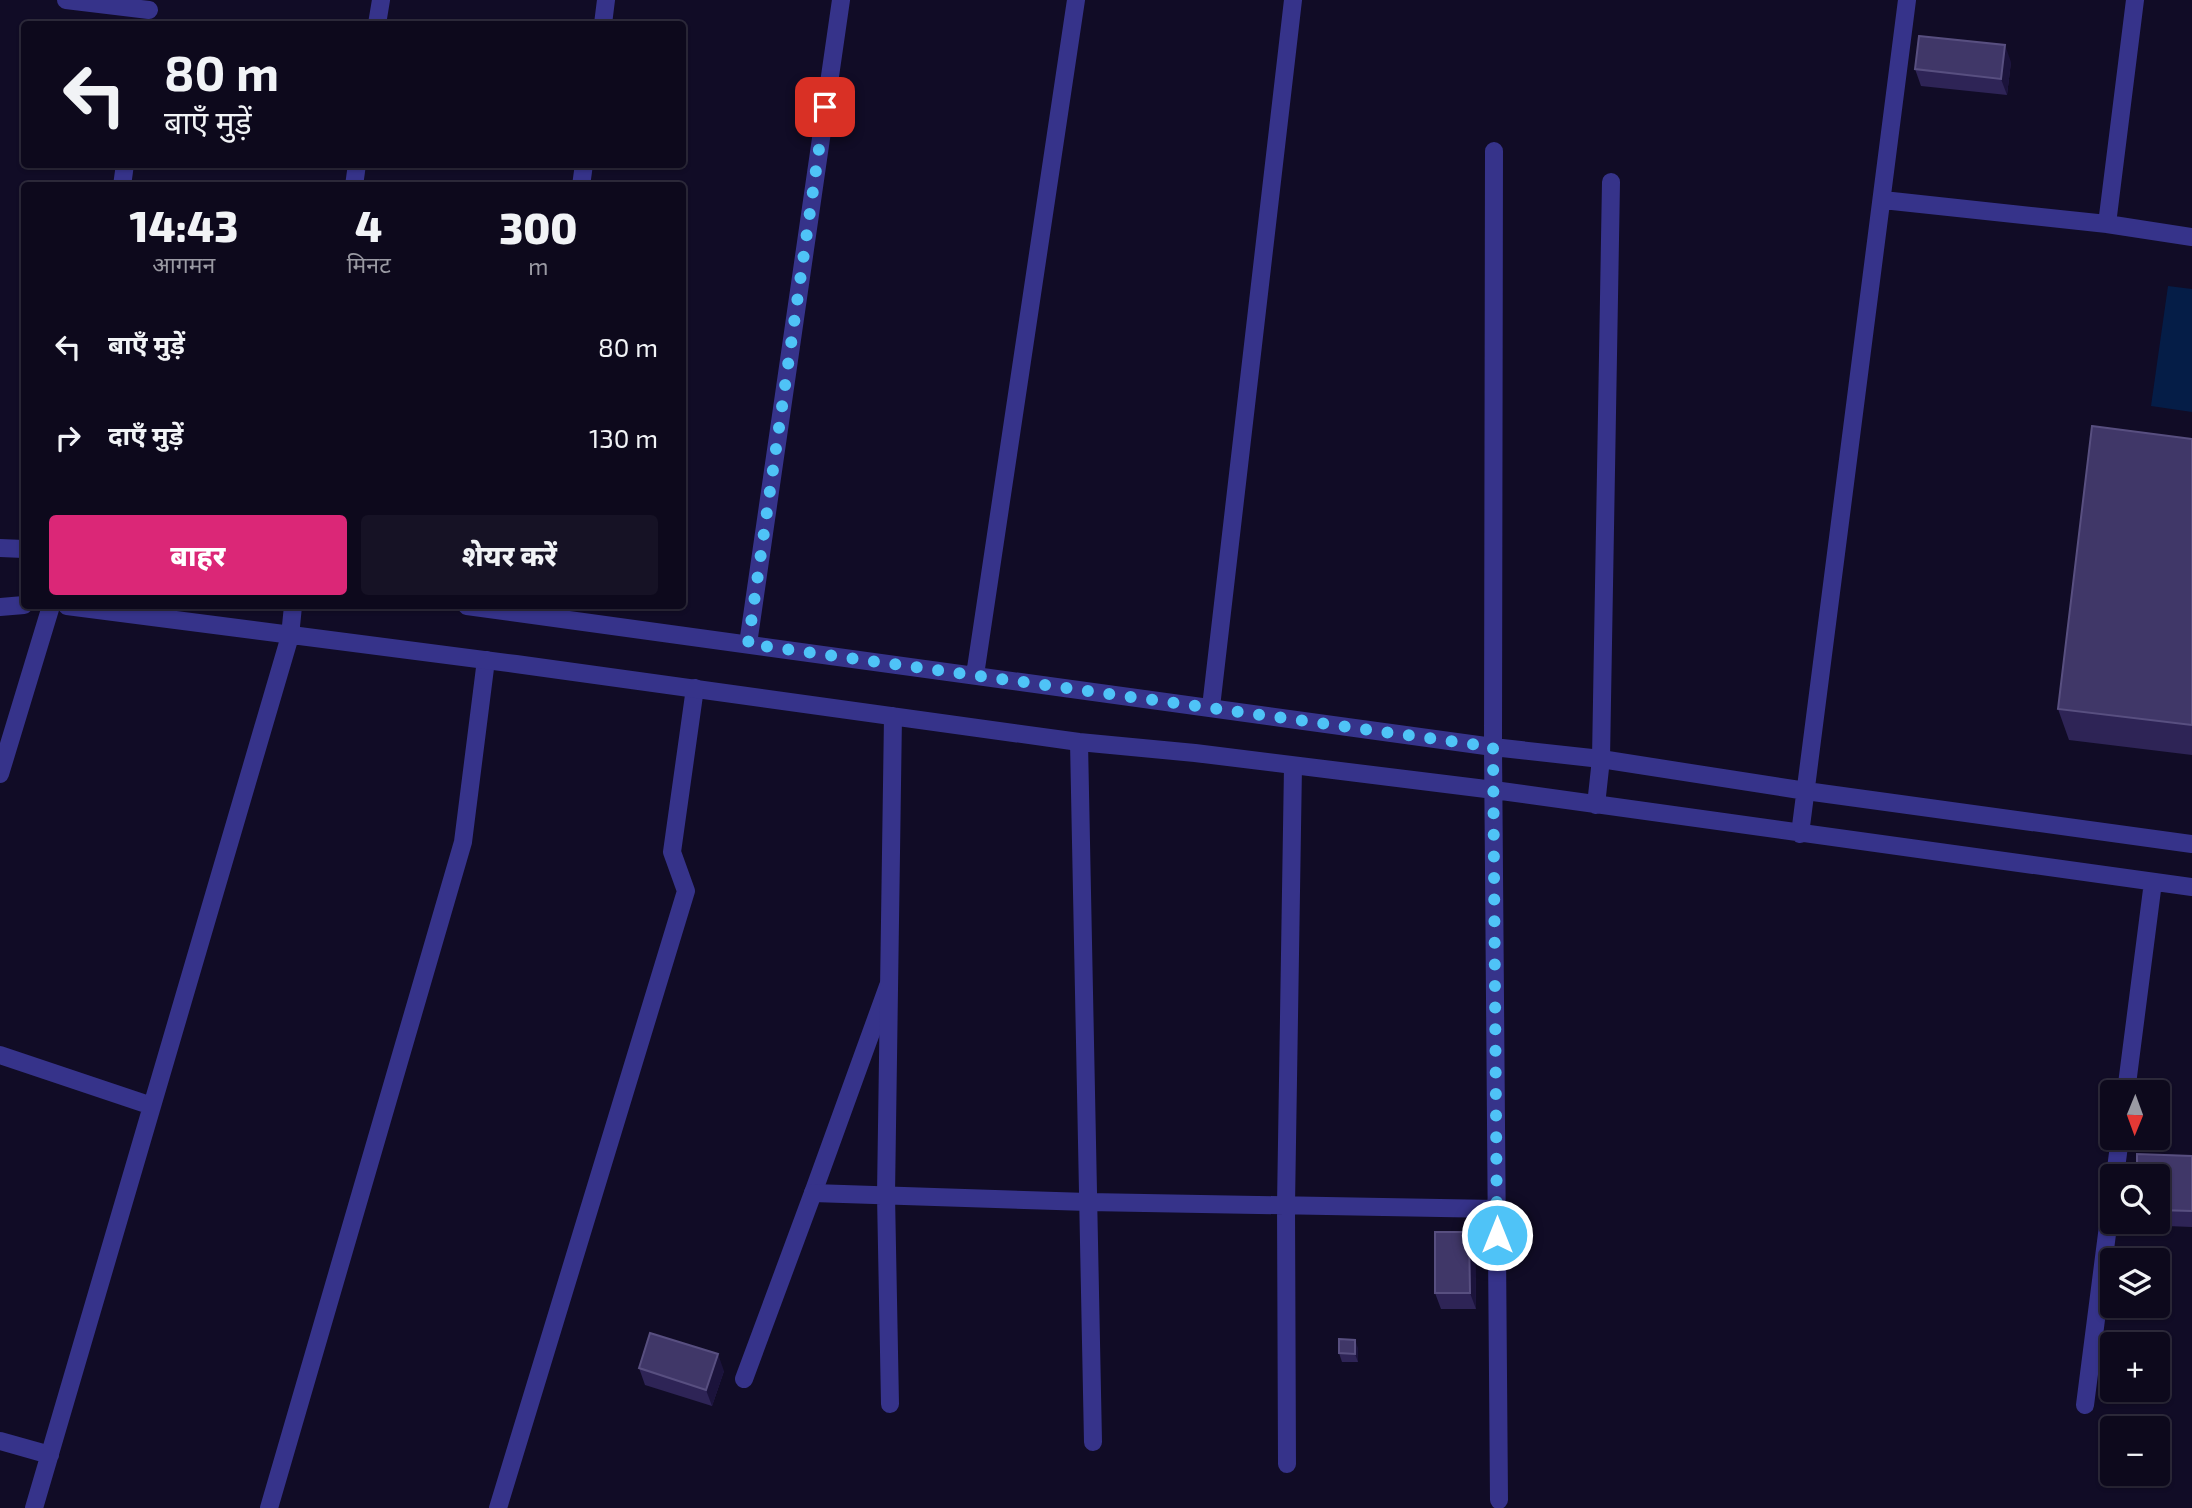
<!DOCTYPE html>
<html lang="hi">
<head>
<meta charset="utf-8">
<style>
  body { margin:0; font-family:"Exo 2","Noto Sans Devanagari",sans-serif; background:#161225; color:#f1f3f6; height:100vh; display:flex; flex-direction:column; font-size:26px; white-space:nowrap }
  * { box-sizing:border-box; margin:0 }
  p { font-size:23px; color:#9a9aa3 }
  .icon { flex:none; width:38px; height:38px; fill:none; stroke:currentColor; stroke-width:2; stroke-linecap:round; stroke-linejoin:round }
  .map { position:relative; flex:1; overflow:hidden }
  .panel { position:absolute; left:21px; top:182px; width:665px; height:427px; display:flex; flex-direction:column; background:#0d091c; border-radius:7px; box-shadow:0 2px 5px #0004,0 0 0 2px #2d2a3b }
  .panel>* { flex:none }
  .hud { position:absolute; left:21px; top:21px; width:665px; height:147px; border-radius:7px; box-shadow:0 2px 5px #0004,0 0 0 2px #2d2a3b; background:#0d091c; color:#f1f3f6; overflow:hidden }
  .needle { width:46px; rotate:181deg }
  .controls { position:absolute; left:2100px; top:1080px; display:grid; gap:14px }
  .controls a { display:grid; place-items:center; width:70px; height:70px; border-radius:7px; background:#0d091c; box-shadow:0 2px 5px #0004,0 0 0 2px #2d2a3b; font-size:35px }
  .pin { position:absolute; display:grid; place-items:center; width:60px; height:60px; color:#fff; margin:-30px; border-radius:14px; box-shadow:0 4px 10px #0006 }
  .me { position:absolute; width:77px; margin:-38px; rotate:0deg; stroke-linejoin:round; filter:drop-shadow(0 0 5px #0008) }
  .turn { display:flex; align-items:center; gap:24px; height:147px; padding:0 28px; font-size:32px }
  .turn .icon { width:91px; height:91px; stroke-width:2.5 }
  .turn b { display:block; font-size:49px; line-height:60px }
  .eta { display:flex; justify-content:space-evenly; align-items:center; height:119px; text-align:center }
  .eta b { font-size:42px; font-weight:800; line-height:49px }
  .cta { display:flex; gap:14px; margin-top:auto; padding:14px 28px }
  .cta a { flex:1; height:80px; border-radius:7px; background:#db2777; color:#fff; font-size:28px; font-weight:800; line-height:80px; text-align:center }
  .cta a+a { background:#161225; color:#f1f3f6 }
  ul { padding:0; list-style:none }
  li { display:flex; align-items:center; gap:21px; height:91px; padding:0 28px }
  li div { flex:1 }
  li b { display:block; font-size:26px }
  li em { font-style:normal }
  .map>svg:first-child { display:block }
  .water { fill:#051d47 }
  .lines { fill:none; stroke-linecap:round; stroke-linejoin:round }
  .service { stroke:#36338a; stroke-width:18 }
  .minor { stroke:#36338a; stroke-width:18 }
  .wall { fill:#2e2456 }
  .shaded-wall { fill:#1b133b }
  .building { fill:#403768; stroke:#584f80; stroke-width:2 }
  .route { stroke:#4fc3f7; stroke-width:12; stroke-dasharray:0 21.6 }
</style>
</head>
<body>
<div class="map">
<svg width="2192" height="1508" viewBox="0 0 2192 1508">
  <rect width="100%" height="100%" fill="#110c26"/>
  <path class="water" d="M 2168,286 L 2192,289 L 2192,412 L 2151,406 Z"/>
  <g class="lines">
    <path class="service" d="M 813,1193 L 888,986
      M 269,1508 L 463,842 L 486,660
      M 498,1508 L 686,891 L 672,852 L 695,688"/>
    <path class="minor" d="M 66,0 L 149,10
      M 377,24 L 381,0
      M 603,24 L 606,0
      M 1494,151 L 1493,747 L 1499,1500
      M 122,186 L 125,164
      M 354,186 L 357,164
      M 581,186 L 584,164
      M 1883,200 L 2107,224 L 2192,237
      M 2107,224 L 2135,0
      M 0,548 L 24,549
      M 67,606 L 516,664 L 1079,742 L 1195,753 L 1494,790 L 2192,887
      M 467,606 L 1493,747 L 1601,759 L 1806,791 L 2192,844
      M 0,607 L 24,605
      M 748,644 L 841,0
      M 975,675 L 1076,0
      M 1211,707 L 1293,0
      M 1079,742 L 1093,1442
      M 0,774 L 51,606
      M 1596,805 L 1601,759 L 1611,182
      M 1800,834 L 1907,0
      M 0,1055 L 152,1106
      M 2126,1092 L 2153,882
      M 2115,1176 L 2120,1138
      M 744,1379 L 813,1193 L 1088,1202 L 1497,1209
      M 890,1404 L 886,1195 L 893,716
      M 2085,1405 L 2112,1195
      M 0,1441 L 50,1455
      M 1287,1464 L 1286,1205 L 1293,766
      M 34,1508 L 290,636 L 293,606"/>
  </g>
  <path class="wall" d="M 2011,62 L 2007,95 L 1921,86 L 1915,69 Z
    M 2192,439 L 2192,755 L 2069,740 L 2058,709 Z
    M 2192,1156 L 2192,1227 L 2142,1225 L 2141,1222 L 2158,1222 L 2158,1176 Z
    M 1475,1248 L 1476,1309 L 1441,1309 L 1435,1293 Z
    M 1358,1348 L 1358,1362 L 1342,1362 L 1339,1353 Z
    M 639,1368 L 724,1371 L 712,1406 L 645,1385 Z"/>
  <path class="shaded-wall" d="M 2005,45 L 2011,62 L 2007,95 L 2001,79 Z
    M 1469,1232 L 1475,1248 L 1476,1309 L 1470,1293 Z
    M 1355,1340 L 1358,1348 L 1358,1362 L 1355,1354 Z
    M 718,1354 L 724,1371 L 712,1406 L 706,1390 Z"/>
  <path class="building" d="M 1919,36 L 2005,45 L 2001,79 L 1915,69 Z
    M 2092,426 L 2192,439 L 2192,725 L 2058,709 Z
    M 2137,1154 L 2192,1156 L 2192,1211 L 2158,1210 L 2158,1176 L 2137,1176 Z
    M 1435,1232 L 1469,1232 L 1470,1293 L 1435,1293 Z
    M 650,1333 L 718,1354 L 706,1390 L 639,1368 Z
    M 1339,1339 L 1355,1340 L 1355,1354 L 1339,1353 Z"/>
  <g class="lines">
    <path class="route" d="M 825,107 L 748,644 L 1493,747 L 1497,1235"/>
  </g>
</svg>
<div class="controls">
<a><svg class="needle" viewBox="-14 -14 28 28"><path d="M0-13l5 13h-10z" fill="#e53935"/><path d="M0 13l5-13h-10z" fill="#9a9aa3"/></svg></a>
<a><svg class="icon" aria-label="search" viewBox="0 0 24 24"><circle cx="10" cy="10" r="6"/><path d="M15 15l6 6"/></svg></a>
<a><svg class="icon" aria-label="layers" viewBox="0 0 24 24"><path d="M12 4l9 5-9 5-9-5zM3 14l9 5 9-5"/></svg></a>
<a>+</a>
<a>−</a>
</div>
<div class="pin" style="left:825px;top:107px;background:#d93025"><svg class="icon" aria-label="arrive" viewBox="0 0 24 24"><path d="M6 21V4h12l-3 4 3 4H6"/></svg></div>
<svg class="me" style="left:1497px;top:1235px" viewBox="-20 -20 40 40"><circle r="17" fill="#4fc3f7" stroke="#fff" stroke-width="3"/><path d="M0-11L8 9 0 5-8 9z" fill="#fff"/></svg>
<div class="hud">
<div class="turn"><svg class="icon" aria-label="left" viewBox="0 0 24 24"><path d="M17 20v-9H6M10 6l-5 5 5 5"/></svg><div><b>80 m</b>बाएँ मुड़ें</div></div>
</div>
<section class="panel">
<div class="eta">
<div><b>14:43</b><p>आगमन</p></div>
<div><b>4</b><p>मिनट</p></div>
<div><b>300</b><p>m</p></div>
</div>
<ul>
<li><svg class="icon" aria-label="left" viewBox="0 0 24 24"><path d="M17 20v-9H6M10 6l-5 5 5 5"/></svg><div><b>बाएँ मुड़ें</b></div><em>80 m</em></li>
<li><svg class="icon" aria-label="right" viewBox="0 0 24 24"><path d="M7 20v-9h11M14 6l5 5-5 5"/></svg><div><b>दाएँ मुड़ें</b></div><em>130 m</em></li>
</ul>
<div class="cta"><a>बाहर</a><a>शेयर करें</a></div>
</section>
</div>
</body>
</html>
